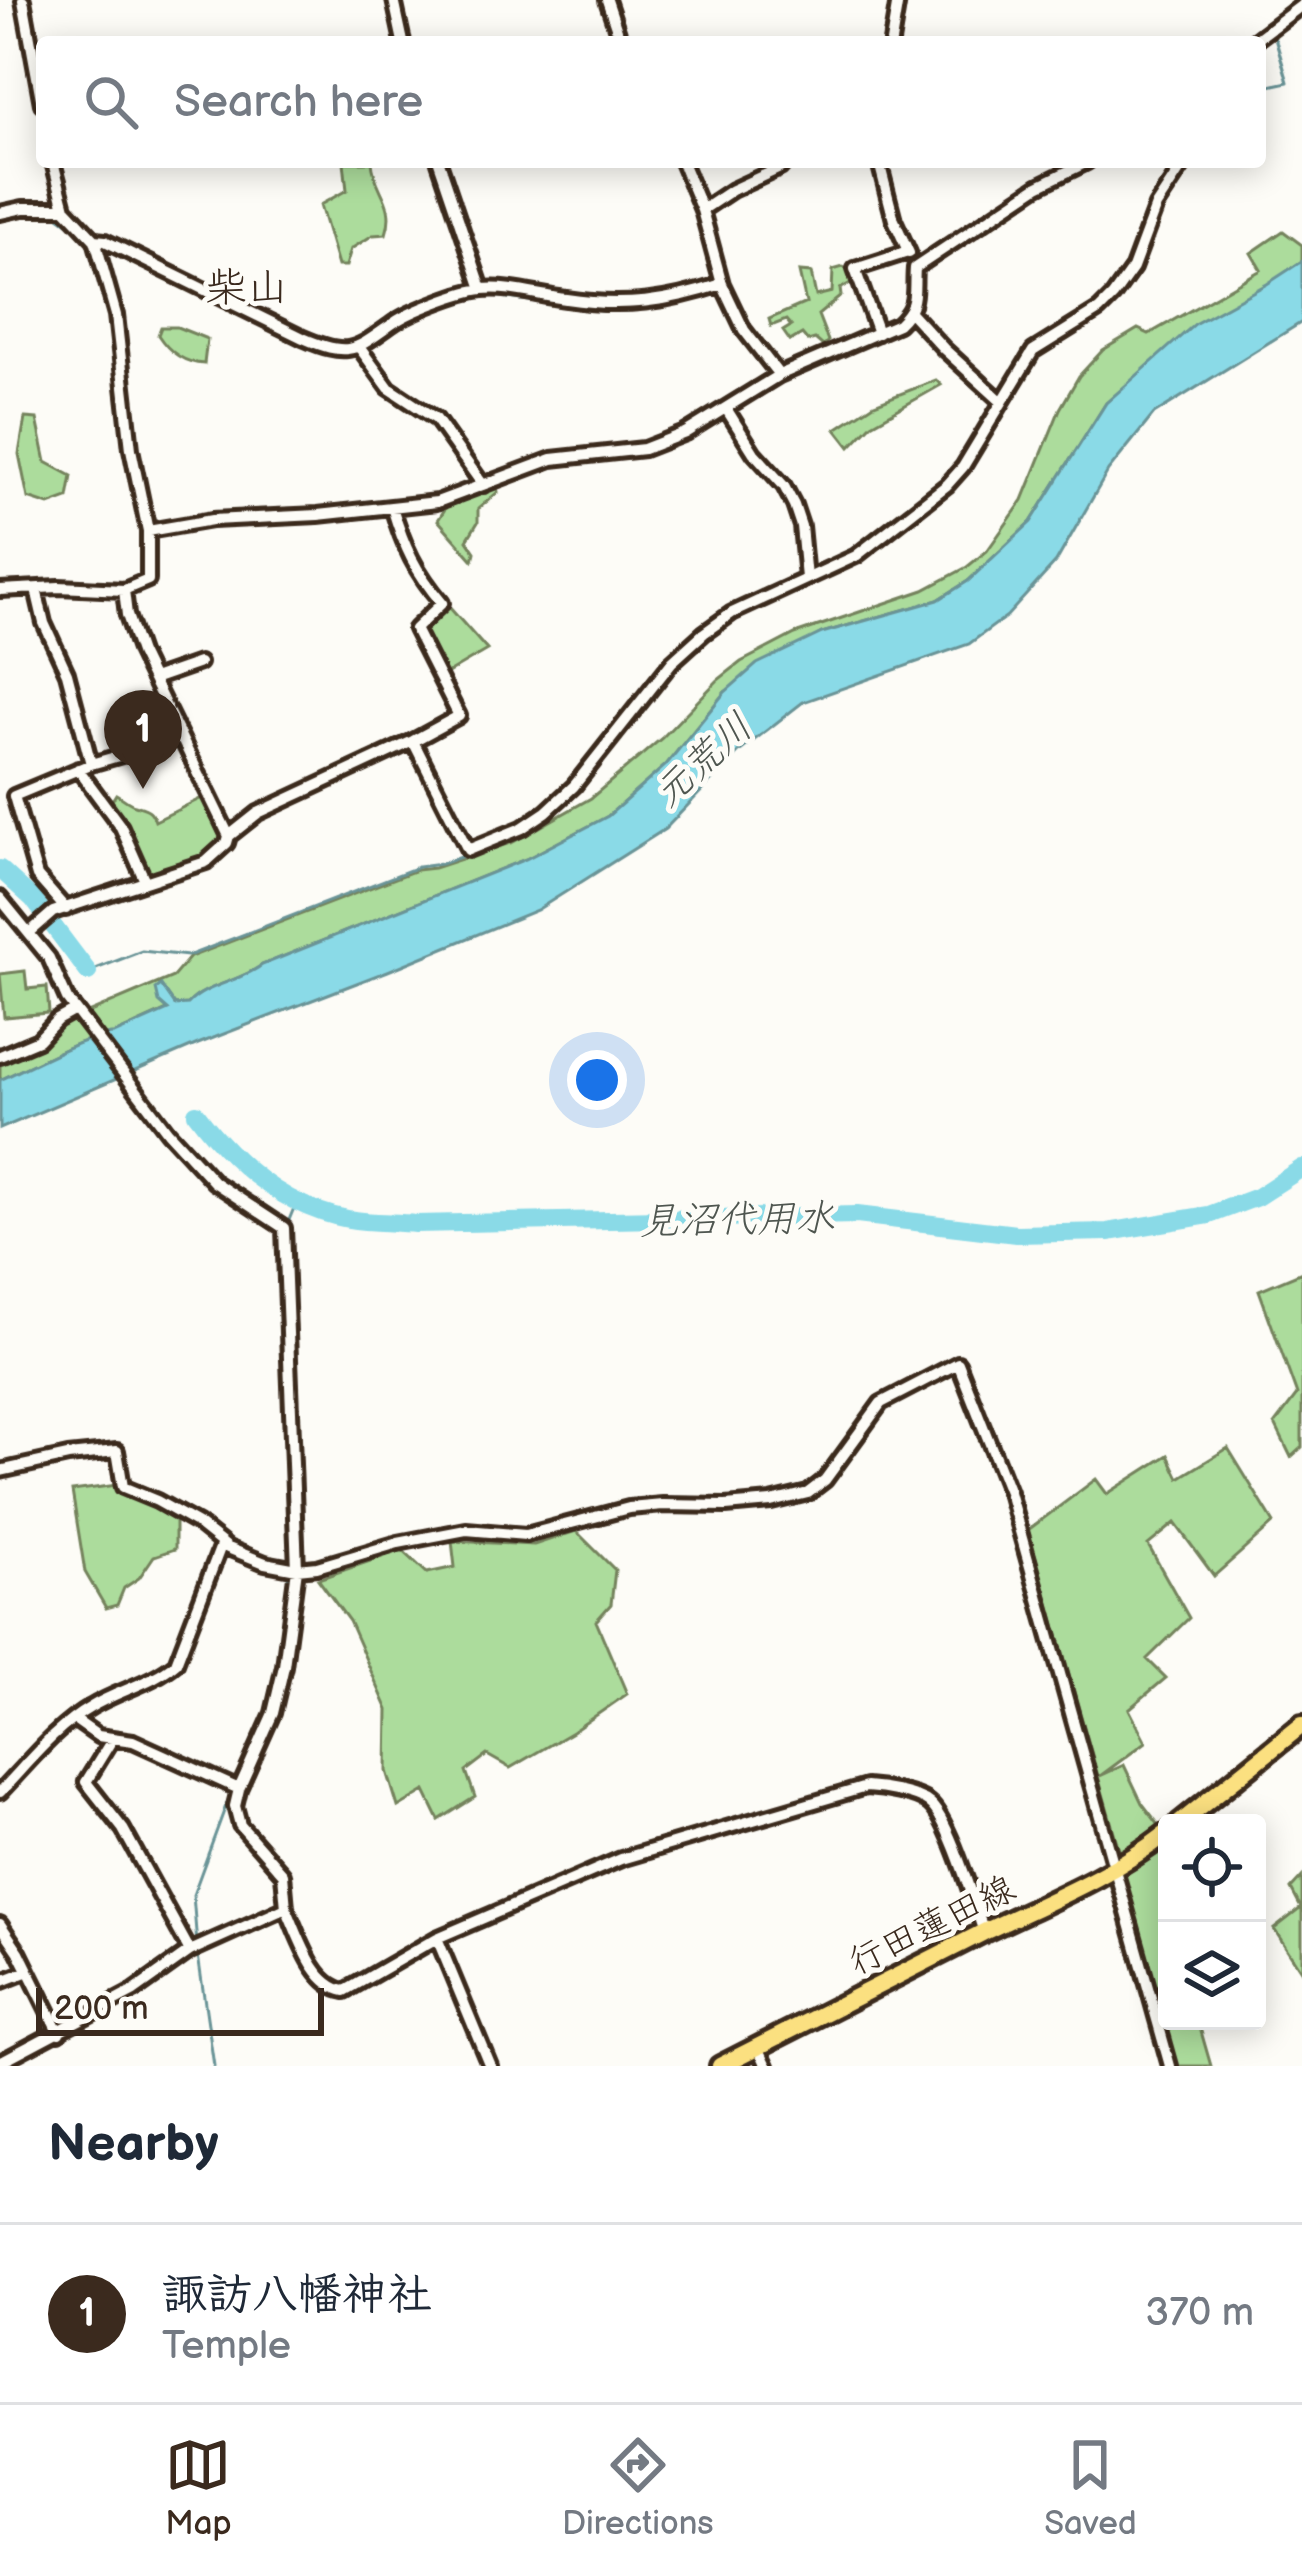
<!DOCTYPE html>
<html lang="en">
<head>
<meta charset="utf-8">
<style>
  body { margin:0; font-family:"Balsamiq Sans","Klee One",sans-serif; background:#f6f6f7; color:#1f2937 }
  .controls { position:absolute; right:36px; bottom:36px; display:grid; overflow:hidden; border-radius:12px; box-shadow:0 6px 30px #0003 }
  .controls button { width:108px; height:108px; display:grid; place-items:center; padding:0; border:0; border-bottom:3px solid #e0e1e3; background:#fff; color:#1f2937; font:60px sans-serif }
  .scale { position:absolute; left:36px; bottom:30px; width:288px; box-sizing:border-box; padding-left:12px; border:6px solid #3b2a1e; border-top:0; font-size:33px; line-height:42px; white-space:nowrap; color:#3b2a1e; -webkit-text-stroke:9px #fdfcf7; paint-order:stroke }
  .you { position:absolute; left:597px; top:1080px; width:42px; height:42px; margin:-30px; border:9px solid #fff; border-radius:50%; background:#1a73e8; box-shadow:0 0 0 18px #1a73e833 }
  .badge { display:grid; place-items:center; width:78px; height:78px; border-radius:50%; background:#3b2a1e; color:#fff; font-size:39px; font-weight:700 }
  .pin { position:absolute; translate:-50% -99px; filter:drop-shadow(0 3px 6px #0008) }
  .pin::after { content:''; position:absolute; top:63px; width:42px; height:36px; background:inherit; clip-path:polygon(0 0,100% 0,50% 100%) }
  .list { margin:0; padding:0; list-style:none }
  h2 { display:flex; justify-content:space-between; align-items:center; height:156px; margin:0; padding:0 48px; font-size:51px }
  h2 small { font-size:39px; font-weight:400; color:#747a83 }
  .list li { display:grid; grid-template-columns:78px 1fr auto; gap:36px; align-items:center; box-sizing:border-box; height:180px; padding:0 48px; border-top:3px solid #e0e1e3 }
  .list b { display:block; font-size:45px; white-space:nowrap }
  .list p { margin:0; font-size:39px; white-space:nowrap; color:#747a83 }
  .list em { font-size:39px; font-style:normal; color:#747a83 }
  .icon { flex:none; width:66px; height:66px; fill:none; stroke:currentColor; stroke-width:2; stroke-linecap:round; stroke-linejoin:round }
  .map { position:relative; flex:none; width:1302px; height:2066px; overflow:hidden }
  .search { position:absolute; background:#fff; box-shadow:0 6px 30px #0003; left:36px; right:36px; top:36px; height:132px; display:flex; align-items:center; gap:30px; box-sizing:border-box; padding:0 42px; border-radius:12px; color:#747a83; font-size:45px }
  .sheet { height:336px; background:#fff }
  nav { display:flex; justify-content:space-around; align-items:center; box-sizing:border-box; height:168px; border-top:3px solid #e0e1e3; background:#fff; font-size:33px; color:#747a83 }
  nav a { display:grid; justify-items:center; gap:6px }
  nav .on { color:#3b2a1e }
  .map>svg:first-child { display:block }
  .green { fill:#acdc9c; stroke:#74835d; stroke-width:3 }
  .water { fill:#8adae7; stroke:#6a9497; stroke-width:3 }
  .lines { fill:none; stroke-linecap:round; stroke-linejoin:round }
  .stream { stroke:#6a9497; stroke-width:3 }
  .canal { stroke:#8adae7; stroke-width:10 }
  .river { stroke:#8adae7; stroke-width:18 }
  .minor-casing { stroke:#3b2a1e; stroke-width:20 }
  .primary-casing { stroke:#3b2a1e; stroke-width:26 }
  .minor { stroke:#fdfcf7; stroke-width:10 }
  .primary { stroke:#fbe080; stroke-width:16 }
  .labels { text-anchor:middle; stroke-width:10; stroke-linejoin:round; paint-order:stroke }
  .street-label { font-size:36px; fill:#3b2a1e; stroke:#fdfcf7 }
  .water-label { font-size:39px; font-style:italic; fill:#4f5650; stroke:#fdfcf7 }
  .quarter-label { font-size:42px; fill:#3b2a1e; stroke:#fdfcf7 }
</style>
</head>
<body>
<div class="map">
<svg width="1302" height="2066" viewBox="0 0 1302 2066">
  <rect width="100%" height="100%" fill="#fdfcf7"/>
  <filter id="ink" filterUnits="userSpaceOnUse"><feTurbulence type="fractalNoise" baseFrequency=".00833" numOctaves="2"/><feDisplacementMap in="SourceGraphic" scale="24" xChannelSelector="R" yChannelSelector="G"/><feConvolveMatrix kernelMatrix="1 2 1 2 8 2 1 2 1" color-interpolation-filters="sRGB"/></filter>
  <g filter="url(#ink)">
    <path class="green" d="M344 162H372C374 191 397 202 386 234L373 235 351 249 346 266H338L320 205 347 190Z
      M1283 231 1302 245V261L1132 381 1106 403 1031 522 968 581 938 600 822 633 725 692 666 765 608 816 526 859 262 965C240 982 206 984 188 1004L175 1005 161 986 162 1003 169 1009 114 1034C85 1035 29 1067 0 1080V1059L71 1020 173 977 190 957 416 870 434 868 513 842 591 798 662 738 718 680 741 662 795 634 924 590 967 567 987 551 1023 500 1060 409 1079 376 1103 350 1138 329 1149 334 1261 270 1251 253Z
      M843 267 850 271 854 281 840 289 841 296 818 315 828 341 823 346 815 339 808 341 802 334 790 341 783 331 791 326 786 320 771 326 769 319 806 303 799 272 811 273 816 296 832 292 833 270Z
      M161 327H177L207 339 204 364C184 363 169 352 158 335Z
      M936 380 941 385 872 424 850 447 836 429 874 404Z
      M25 418 37 419 46 462 72 476 68 498 49 505 28 498 19 454Z
      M497 487 498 492 478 509V522L467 540 475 552 473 560 438 520 447 506Z
      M449 607 487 650 446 674 425 636 426 628Z
      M116 794C122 797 129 804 135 805 147 809 151 809 155 821L202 798 221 839 195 861 149 876 144 873 128 835 131 832 122 823 111 802Z
      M25 971 27 989 47 987 49 1013 4 1017 0 974Z
      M1302 1272V1447L1291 1457 1275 1424 1297 1395 1259 1290Z
      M1228 1448 1274 1523 1214 1576 1175 1523 1148 1545 1189 1618 1147 1659 1166 1678 1129 1709 1146 1742 1100 1776 1124 1765 1142 1803 1162 1829 1121 1857 1028 1530 1096 1479 1107 1494 1168 1455 1179 1478Z
      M117 1485 175 1520V1549L154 1556 139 1578 124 1588 117 1605 106 1608 85 1572 72 1491Z
      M576 1531 615 1570 611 1604 596 1621 627 1694 572 1732 510 1768 487 1755 466 1771 475 1797 439 1820 425 1791 398 1807 387 1771 388 1710 349 1621 318 1579 402 1550 427 1573 455 1567 452 1541 534 1545Z
      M1167 1842V2021H1198L1211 2066H1175L1123 1873Z
      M1302 1877V1972L1274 1929 1301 1908 1291 1889Z"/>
    <path class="water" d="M1302 261V322L1154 414 1108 471 1056 562 1007 616 969 644 803 702 739 752 665 829 537 910 388 971 198 1044 0 1129V1080C29 1067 85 1035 114 1034L168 1010 159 1002 156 989 161 985 175 1005 188 1004C206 984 240 982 262 965L526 859 608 816 666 765 725 692 757 664 822 633 938 600 968 581 1031 522 1106 403 1196 323 1267 284Z"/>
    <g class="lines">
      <path class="stream" d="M607 16 615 40
        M1260 88 1288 82 1274 34 1302 15
        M1182 175 1190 162
        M695 206 707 249
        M56 215 82 233
        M117 253 254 320
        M1133 277 1139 269 1148 242
        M419 315 465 298 487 295 602 311H625L657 307 716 292 714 276
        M364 349 373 346 405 322
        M858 560 948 491 966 471
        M728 622 746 612
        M695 648 720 627
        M666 678 688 655
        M588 777 612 747
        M486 848 522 833
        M88 972 142 951 188 956 418 867 441 864 466 855
        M287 1225 296 1203
        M285 1396 289 1561
        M282 1644 289 1570
        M197 1945 193 1895 231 1792 258 1734
        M198 1955 214 2066"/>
      <path class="canal" d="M196 1113C234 1164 283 1207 348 1219 370 1223 393 1222 415 1224L857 1215"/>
      <path class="river" d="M0 869 33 899 88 972
        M196 1113C234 1164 283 1207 348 1219 370 1223 393 1222 415 1224L857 1215 1016 1234 1108 1232 1209 1215 1257 1197 1302 1168"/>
      <g class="minor-casing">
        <path id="minor" d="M23 0 42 104
          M394 0 403 42
          M607 0 621 42
          M891 42 898 0
          M1253 42 1302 5
          M53 162 65 208 95 240 116 315 131 449 148 531V580L124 590 127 615 140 653 229 836
          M439 162 482 289
          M682 162 702 210 722 284 744 330 779 375
          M879 162 894 220 909 253
          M702 210 732 190 780 168 785 162
          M0 213 23 208H65
          M95 240 105 241 303 338C351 359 356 349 395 322 411 311 463 291 483 289 509 286 540 296 566 299 624 308 667 302 722 284
          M910 312 944 349 1001 401
          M878 333 855 269 908 252
          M359 347 389 388 436 419 483 485
          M727 410 754 453 784 486 794 505 801 526 806 578
          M148 531 212 520 318 515 437 502 552 459 644 449 685 433 779 375 898 324C919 304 913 294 915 268L1038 186 1087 162
          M36 589 44 623 67 673 91 764
          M0 590 59 587 124 590
          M153 679 199 663
          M413 741 468 850 522 828 546 812 574 786 672 662 704 633 732 613 856 556 947 485 963 467 1033 351 1099 310 1113 296 1133 268 1156 206 1185 162
          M78 769 121 827 145 881
          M0 898 49 958 67 999 168 1132 214 1182 284 1228 297 1569 284 1666 273 1713 239 1789 235 1806 240 1825 283 1874 286 1908
          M66 909 37 876 14 796 91 764 181 738
          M29 933 53 912 206 862 227 843 229 836 258 813 413 741 459 716 415 629 442 603C415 571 404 547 392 507
          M0 1056 38 1040 57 1020 75 1010
          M0 1471 68 1456 117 1451 123 1487 157 1501 198 1524 228 1548 265 1563 297 1569 317 1567 398 1543 466 1530 526 1535 629 1508 663 1505 726 1506 771 1502 808 1493 825 1480 881 1403 958 1363 1009 1492 1170 2066
          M74 1719 98 1736 133 1741 239 1789
          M113 1738 86 1782 123 1829 190 1951
          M0 1792C28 1763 56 1727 91 1707 119 1690 151 1684 176 1663L222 1543
          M0 1924 19 1952 59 2033
          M437 1938 490 2066
          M0 1982 28 1971
          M758 2047 767 2066
          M0 2062 134 1991 190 1951 286 1908C299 1935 312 1985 345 1991L437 1938 621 1859 866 1787C882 1788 917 1793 929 1803 949 1818 974 1905 984 1932"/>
      </g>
      <g class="primary-casing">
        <path id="primary" d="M1180 1823 1302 1725
          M720 2066C807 2022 894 1977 982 1933 1046 1902 1110 1877 1167 1833"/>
      </g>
      <use href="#minor" class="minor"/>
      <use href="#primary" class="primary"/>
    </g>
  </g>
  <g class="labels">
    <g class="street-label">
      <text transform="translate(931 1924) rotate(-26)" y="13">行田蓮田線</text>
    </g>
    <g class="water-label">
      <text transform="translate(702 759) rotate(-42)" y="14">元荒川</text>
      <text transform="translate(737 1218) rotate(-1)" y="14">見沼代用水</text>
    </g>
    <g class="quarter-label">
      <text x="247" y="301">柴山</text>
    </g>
  </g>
</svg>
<div class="controls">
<button><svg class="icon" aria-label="locate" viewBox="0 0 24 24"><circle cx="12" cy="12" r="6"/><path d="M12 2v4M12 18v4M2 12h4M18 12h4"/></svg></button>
<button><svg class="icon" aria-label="layers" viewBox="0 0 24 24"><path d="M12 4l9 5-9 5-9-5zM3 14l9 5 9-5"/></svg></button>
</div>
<div class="scale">200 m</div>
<div class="you"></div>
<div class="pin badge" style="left:143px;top:789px">1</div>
<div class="search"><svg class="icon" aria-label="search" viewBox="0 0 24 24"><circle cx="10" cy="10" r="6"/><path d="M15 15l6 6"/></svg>Search here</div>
</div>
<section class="sheet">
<h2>Nearby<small></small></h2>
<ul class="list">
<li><span class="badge">1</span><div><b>諏訪八幡神社</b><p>Temple</p></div><em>370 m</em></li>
</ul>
</section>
<nav>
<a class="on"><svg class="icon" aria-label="map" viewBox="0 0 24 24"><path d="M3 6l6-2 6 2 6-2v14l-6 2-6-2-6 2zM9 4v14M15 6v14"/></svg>Map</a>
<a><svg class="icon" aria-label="directions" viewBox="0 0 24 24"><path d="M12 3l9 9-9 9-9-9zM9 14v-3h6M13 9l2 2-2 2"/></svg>Directions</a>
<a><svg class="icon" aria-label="saved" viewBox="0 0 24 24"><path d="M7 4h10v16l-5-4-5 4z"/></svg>Saved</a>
</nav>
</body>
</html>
